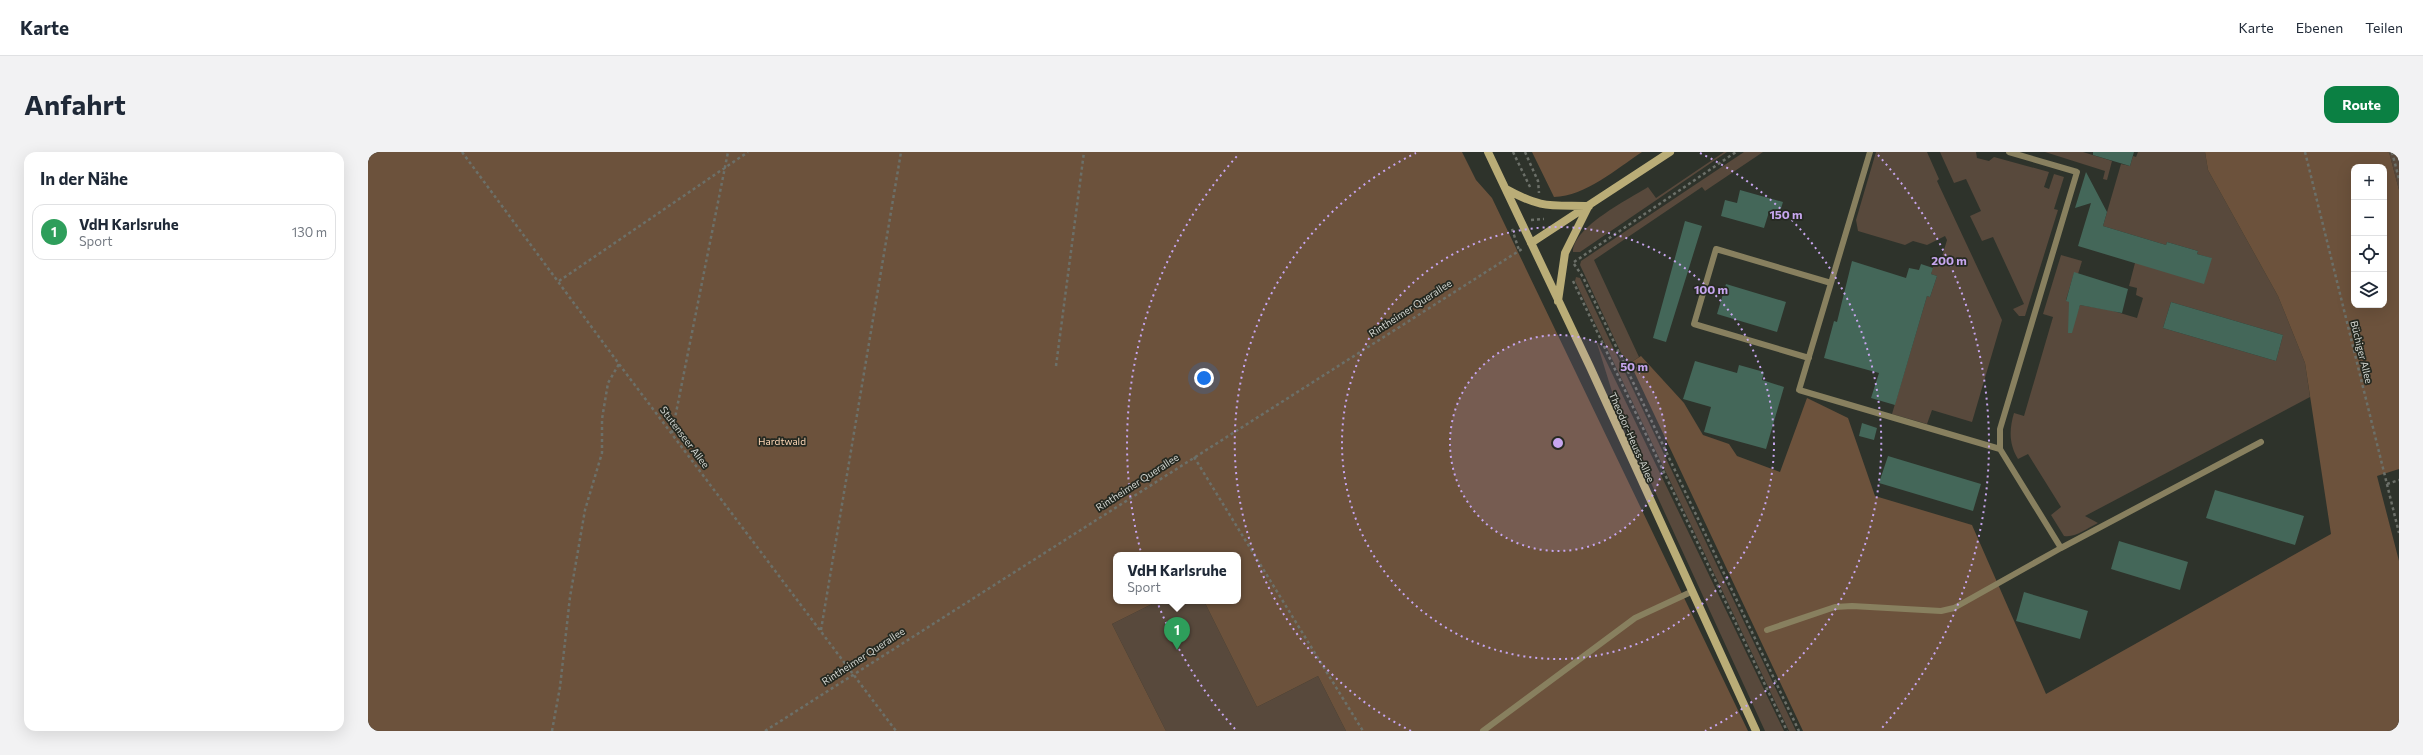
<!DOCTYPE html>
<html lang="de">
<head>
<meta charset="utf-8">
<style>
  body { margin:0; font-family:Commissioner,sans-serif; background:#f2f2f3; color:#1f2937 }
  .controls { position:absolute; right:12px; top:12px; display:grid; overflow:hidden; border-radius:8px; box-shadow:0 4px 16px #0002 }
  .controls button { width:36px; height:36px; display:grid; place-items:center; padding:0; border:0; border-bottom:1px solid #e0e1e3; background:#fff; color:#1f2937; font:20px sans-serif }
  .you { position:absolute; left:836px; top:226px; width:14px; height:14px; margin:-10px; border:3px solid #fff; border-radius:50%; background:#1a73e8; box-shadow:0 0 0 6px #1a73e833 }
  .badge { display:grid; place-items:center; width:26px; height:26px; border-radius:50%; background:#0b8043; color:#fff; font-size:13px; font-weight:700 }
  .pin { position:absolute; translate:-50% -33px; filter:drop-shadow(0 1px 2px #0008) }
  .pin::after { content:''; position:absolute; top:21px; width:14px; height:12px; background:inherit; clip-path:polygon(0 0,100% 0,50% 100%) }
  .popup { position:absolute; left:745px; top:400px; width:128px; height:52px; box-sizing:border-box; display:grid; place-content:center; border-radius:8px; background:#fff; filter:drop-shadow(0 1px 3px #0005); font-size:13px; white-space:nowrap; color:#747a83 }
  .popup b { font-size:15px; color:#1f2937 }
  .popup::after { content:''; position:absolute; left:50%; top:100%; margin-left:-8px; border:8px solid transparent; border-top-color:#fff }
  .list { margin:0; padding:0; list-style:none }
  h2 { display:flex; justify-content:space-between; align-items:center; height:52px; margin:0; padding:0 16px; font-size:17px }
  h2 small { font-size:13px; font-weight:400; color:#747a83 }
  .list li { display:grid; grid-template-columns:26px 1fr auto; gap:12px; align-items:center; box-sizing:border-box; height:56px; margin:0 8px 8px; padding:0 8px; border:1px solid #e0e1e3; border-radius:12px }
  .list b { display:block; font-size:15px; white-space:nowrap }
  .list p { margin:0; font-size:13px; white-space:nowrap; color:#747a83 }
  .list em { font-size:13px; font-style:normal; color:#747a83 }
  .icon { flex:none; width:22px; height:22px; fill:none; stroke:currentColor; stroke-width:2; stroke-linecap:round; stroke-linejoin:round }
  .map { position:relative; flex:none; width:2031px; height:579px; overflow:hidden; border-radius:12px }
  header { display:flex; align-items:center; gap:24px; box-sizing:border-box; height:56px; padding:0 20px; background:#fff; border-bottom:1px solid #e0e1e3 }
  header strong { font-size:19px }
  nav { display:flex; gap:22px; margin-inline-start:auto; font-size:14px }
  .intro { display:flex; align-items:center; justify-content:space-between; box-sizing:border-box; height:96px; padding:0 24px }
  h1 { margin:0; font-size:28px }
  .button { padding:10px 18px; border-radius:12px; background:#0b8043; color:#fff; font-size:14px; font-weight:700 }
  main { display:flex; gap:24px; padding:0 24px }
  aside { flex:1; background:#fff; border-radius:12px; box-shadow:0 4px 16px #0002 }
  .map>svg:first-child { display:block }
  .green { fill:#58493c; fill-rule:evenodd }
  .forest { fill:#6c523c; fill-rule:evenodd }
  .building { fill:#446759 }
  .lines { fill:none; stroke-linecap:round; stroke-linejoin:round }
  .path { stroke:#6c7069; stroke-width:2.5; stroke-dasharray:3 3; stroke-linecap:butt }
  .lane { stroke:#88805f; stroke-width:6 }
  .secondary { stroke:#baad77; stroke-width:8 }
  .ring { fill:none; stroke:#c7a6ef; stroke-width:2; stroke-dasharray:2 4 }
  .labels { text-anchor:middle; stroke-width:3.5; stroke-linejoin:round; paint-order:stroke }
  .street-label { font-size:10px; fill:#d3d6d1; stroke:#252921 }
  .park-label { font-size:10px; fill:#fed7b6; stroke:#252921 }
  .centre { fill:#c7a6ef; stroke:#252921; stroke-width:2 }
  .ring-label { font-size:12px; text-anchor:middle; font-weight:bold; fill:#c7a6ef; stroke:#252921; stroke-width:3.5; stroke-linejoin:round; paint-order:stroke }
</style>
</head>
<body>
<header>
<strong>Karte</strong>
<nav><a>Karte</a><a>Ebenen</a><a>Teilen</a></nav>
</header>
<div class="intro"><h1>Anfahrt</h1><a class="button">Route</a></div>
<main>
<aside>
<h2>In der Nähe<small></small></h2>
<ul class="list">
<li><span class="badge" style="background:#2e9e5b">1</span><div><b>VdH Karlsruhe</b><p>Sport</p></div><em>130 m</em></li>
</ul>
</aside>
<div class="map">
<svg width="2031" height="579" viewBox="0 0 2031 579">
  <rect width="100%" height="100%" fill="#2e332b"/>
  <path class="green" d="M1356 0H1359L1212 100H1205C1205 75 1261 47 1280 35L1288 46Z
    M1376 0H1395L1337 39 1334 35 1226 108 1271 205 1262 211 1253 201 1212 113 1213 109Z
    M1508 0H1559L1571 27 1569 29 1634 168 1604 270 1564 258 1559 272 1524 262 1559 144 1562 145 1569 124 1563 122 1567 107 1573 108 1579 88 1577 84 1559 93 1545 89 1537 93 1490 79 1488 68Z
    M1572 0H1608L1609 6 1621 9 1626 5 1681 20 1676 35 1681 37 1686 22 1696 25 1686 57 1690 58 1657 164H1651L1645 157 1656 152 1625 85 1614 89 1602 64 1613 59 1598 27 1586 31Z
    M1677 0H1715L1744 9 1739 28 1735 27 1737 19Z
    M1770 0H1837L1840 18 1910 144 1937 211 1942 245 1717 364 1730 371C1719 376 1708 386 1696 384L1683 363 1693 355 1660 302 1650 307C1641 292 1641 278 1646 261L1656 264 1685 165 1675 162 1693 103 1714 109 1710 122 1706 121 1698 148 1702 150 1701 163 1707 166 1712 153 1742 158 1769 166 1775 146 1768 143 1769 136 1761 134 1767 111 1843 106 1829 102 1830 99 1799 90 1798 93 1735 74 1753 12 1762 14 1765 4 1768 5ZM1803 150 1915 183 1908 209 1795 176Z
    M2021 0H2031V38Z
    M1208 125 1212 126 1428 579H1421L1207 129Z
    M1228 188 1416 579H1397L1250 259Z
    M790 449H836L889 555 950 524 978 579H798L744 472Z"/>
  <path class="forest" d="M0 0H1094L1108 28 1124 46 1380 579H978L950 524 889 555 836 449H870V403H748V449H790L744 472 798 579H0Z
    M1164 0H1274C1248 17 1218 44 1186 45Z
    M1837 0H2021L2031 38V317L2009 324 2031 409V579H1435L1262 211 1273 204 1316 251 1335 283 1361 292 1369 304 1412 320 1439 246 1480 266 1507 344 1604 373 1678 542 1963 382 1937 211 1910 144 1840 18ZM1986 15H2016V153H1986Z"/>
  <path class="building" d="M1725 0H1766L1762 14 1725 3Z
    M1718 20 1739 60 1735 74 1798 93 1799 90 1830 99 1829 102 1844 106 1836 132 1710 94 1723 51 1707 56Z
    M1372 38 1415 50 1411 63 1401 60 1396 76 1353 64 1357 48 1369 51Z
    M1317 69 1334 74 1298 190 1285 186Z
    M1484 109 1538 126 1541 116 1551 118 1553 112 1565 116 1563 122 1569 124 1562 145 1559 144 1527 253 1503 246 1511 221 1456 206 1466 169 1469 170Z
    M1706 120 1760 137 1754 161 1712 153 1704 181H1700L1701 150 1698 149Z
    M1358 132 1418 150 1409 180 1349 162Z
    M1803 150 1915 183 1908 209 1795 176Z
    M1327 209 1369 221 1371 213 1396 220 1394 228 1416 235 1398 297 1336 280 1343 255 1315 247Z
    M1494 271 1509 276 1506 288 1491 284Z
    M1520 304 1613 332 1605 359 1511 331Z
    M1847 338 1936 364 1927 393 1838 366Z
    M1751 389 1820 410 1812 438 1743 417Z
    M1656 440 1720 459 1712 487 1648 469Z"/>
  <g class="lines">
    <path class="path" d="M94 0 251 212 528 579
      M1145 0 1163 37
      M1157 0 1170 29 1171 41
      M1937 0 2031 381
      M2024 0 2031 27
      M1163 68 1176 67
      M1144 77 1151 98
      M1206 110 1368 0
      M1206 112 1215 125 1431 579
      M191 129 380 0
      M1205 129 1419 579
      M688 214 716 0
      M304 281 360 0
      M826 305 995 579
      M2019 332 2031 328
      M453 478 533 0
      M184 579 192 535 202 445 217 358 234 301V267L240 231 251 212
      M397 579 1154 97"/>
    <path class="lane" d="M1463 131 1502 0
      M1441 206 1326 172 1348 97 1463 131 1431 238 1632 297
      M1693 396 1893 290
      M1399 478 1467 455 1484 454 1573 459 1586 456 1693 396 1632 297V277L1709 20 1641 0
      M1115 579 1267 466 1323 440"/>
    <path class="secondary" d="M1120 0 1222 215 1388 579
      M1138 37C1174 57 1182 53 1221 54
      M1163 91 1302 0
      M1190 149 1197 101 1220 55"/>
  </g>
  <circle cx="1190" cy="291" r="108" fill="#c7a6ef" fill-opacity=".12"/>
  <g class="ring">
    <circle cx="1190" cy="291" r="108"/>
    <circle cx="1190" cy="291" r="216"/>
    <path d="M1043 579A323 323 0 0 1 1048 1M1332 1A323 323 0 0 1 1337 579"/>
    <path d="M867 577A431 431 0 0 1 870 3M1510 3A431 431 0 0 1 1513 577"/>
  </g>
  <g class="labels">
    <g class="street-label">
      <text transform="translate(1042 156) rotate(-33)" y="4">Rintheimer Querallee</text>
      <text transform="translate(1994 200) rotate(76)" y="4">Büchiger Allee</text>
      <text transform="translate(317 285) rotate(53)" y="4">Stutenseer Allee</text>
      <text transform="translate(1264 285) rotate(66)" y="4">Theodor-Heuss-Allee</text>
      <text transform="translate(769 330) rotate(-33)" y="4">Rintheimer Querallee</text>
      <text transform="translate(495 504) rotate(-33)" y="4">Rintheimer Querallee</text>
    </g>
    <g class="park-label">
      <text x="414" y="293">Hardtwald</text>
    </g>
  </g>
  <circle cx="1190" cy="291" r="6" class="centre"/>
  <g class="ring-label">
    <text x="1418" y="67">150 m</text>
    <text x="1581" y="113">200 m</text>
    <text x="1343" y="142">100 m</text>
    <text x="1266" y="219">50 m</text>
  </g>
</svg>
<div class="controls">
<button>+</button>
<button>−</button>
<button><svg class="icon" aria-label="locate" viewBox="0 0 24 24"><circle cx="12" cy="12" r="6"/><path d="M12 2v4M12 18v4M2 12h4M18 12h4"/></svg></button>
<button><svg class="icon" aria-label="layers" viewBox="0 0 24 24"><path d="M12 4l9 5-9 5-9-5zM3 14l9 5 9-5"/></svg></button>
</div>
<div class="you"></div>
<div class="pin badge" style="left:809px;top:498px;background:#2e9e5b">1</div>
<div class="popup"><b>VdH Karlsruhe</b>Sport</div>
</div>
</main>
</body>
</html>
